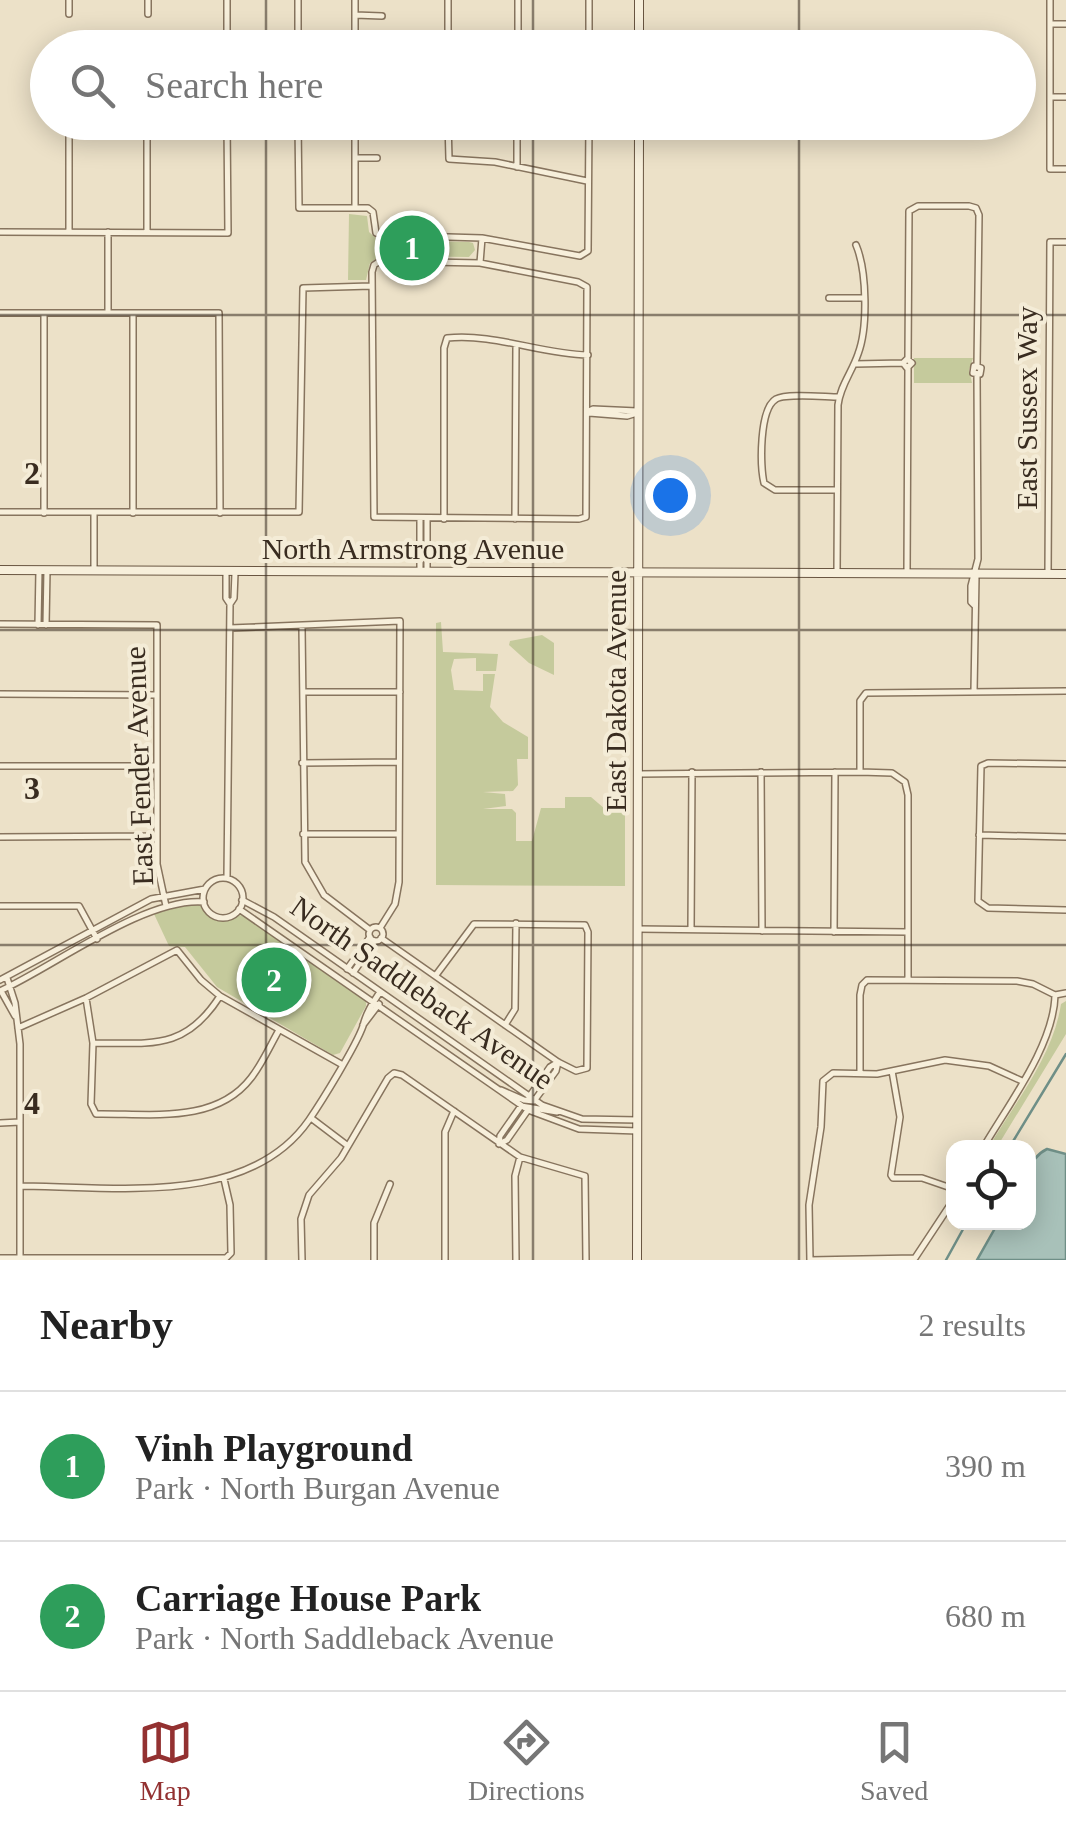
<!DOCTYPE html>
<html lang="en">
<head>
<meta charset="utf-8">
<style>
  body { margin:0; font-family:"Times New Roman",serif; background:#f6f6f6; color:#222 }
  .controls { position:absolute; right:30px; bottom:30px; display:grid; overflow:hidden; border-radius:20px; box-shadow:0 5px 25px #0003 }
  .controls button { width:90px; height:90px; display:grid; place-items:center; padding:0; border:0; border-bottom:2px solid #e0e0e0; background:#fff; color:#222; font:50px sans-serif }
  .you { position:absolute; left:670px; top:495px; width:35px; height:35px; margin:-25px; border:8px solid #fff; border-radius:50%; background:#1a73e8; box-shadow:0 0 0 15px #1a73e833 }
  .badge { display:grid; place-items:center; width:65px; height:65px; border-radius:50%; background:#933131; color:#fff; font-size:32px; font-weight:700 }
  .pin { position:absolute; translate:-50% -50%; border:5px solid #fff; box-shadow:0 2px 10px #0006 }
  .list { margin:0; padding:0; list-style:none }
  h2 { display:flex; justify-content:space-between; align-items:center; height:130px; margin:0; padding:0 40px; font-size:42px }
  h2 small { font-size:32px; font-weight:400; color:#767676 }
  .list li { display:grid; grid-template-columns:65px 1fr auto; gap:30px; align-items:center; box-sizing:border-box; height:150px; padding:0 40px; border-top:2px solid #e0e0e0 }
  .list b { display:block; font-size:38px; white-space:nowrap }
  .list p { margin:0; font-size:32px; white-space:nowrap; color:#767676 }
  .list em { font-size:32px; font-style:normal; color:#767676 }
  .icon { flex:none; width:55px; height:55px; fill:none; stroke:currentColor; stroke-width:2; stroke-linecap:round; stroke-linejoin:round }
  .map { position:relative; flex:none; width:1066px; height:1260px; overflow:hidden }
  .search { position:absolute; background:#fff; box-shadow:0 5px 25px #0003; left:30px; right:30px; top:30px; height:110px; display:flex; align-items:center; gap:25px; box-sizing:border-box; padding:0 35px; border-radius:55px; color:#767676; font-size:38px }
  .sheet { height:430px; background:#fff }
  nav { display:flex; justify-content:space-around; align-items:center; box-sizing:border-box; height:140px; border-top:2px solid #e0e0e0; background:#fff; font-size:28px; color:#767676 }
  nav a { display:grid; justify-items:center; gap:5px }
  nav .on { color:#933131 }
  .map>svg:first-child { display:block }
  .green { fill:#c5ca9c }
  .water { fill:#a8c1b9; stroke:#6f8f87; stroke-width:2.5 }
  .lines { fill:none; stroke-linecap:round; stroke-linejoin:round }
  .stream { stroke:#6f8f87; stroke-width:2.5 }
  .street-casing { stroke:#87745e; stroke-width:8 }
  .secondary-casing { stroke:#695541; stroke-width:10 }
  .street { stroke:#f7efdb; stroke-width:5 }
  .secondary { stroke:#f7efdb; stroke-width:8 }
  .grid { fill:none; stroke:#392c20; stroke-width:2.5; stroke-opacity:0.55 }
  .labels { text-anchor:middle; stroke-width:8; stroke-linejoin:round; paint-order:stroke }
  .street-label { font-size:30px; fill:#392c20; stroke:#f4ecd7 }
  .grid-label { font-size:32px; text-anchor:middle; font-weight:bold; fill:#392c20; stroke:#f4ecd7; stroke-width:8; stroke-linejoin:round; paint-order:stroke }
</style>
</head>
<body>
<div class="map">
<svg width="1066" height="1260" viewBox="0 0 1066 1260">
  <rect width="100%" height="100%" fill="#ece1c8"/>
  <path class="green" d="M349 214 367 216 369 232 378 240 469 242 473 243 475 250 469 257 380 256 370 263 366 280H348Z
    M914 358H973L969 370 972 383H914Z
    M441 622 443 652 498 654 496 671H476V658L454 659 451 670 454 690 483 691V674H495L490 707 503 722 528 737V759H517L518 785 513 791 483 792 505 794 506 806 483 809H512L516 813V841H532L541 808H565V797H591L605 809H625V886L436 885V623Z
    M542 635 554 643V675L529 663 509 645 510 641Z
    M189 904 200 905C215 927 225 916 245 915L366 999V1006L340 1053 333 1055 217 987 185 947 169 946 154 914Z
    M1066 1001V1034L997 1147H989C1015 1102 1053 1057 1061 1004Z"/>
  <path class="water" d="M1047 1149 1066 1154V1260H977L998 1223 1028 1222C1028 1197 1020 1162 1047 1149Z"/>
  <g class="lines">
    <path class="stream" d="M1009 1148 1066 1054
      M946 1260 967 1222"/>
    <g class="street-casing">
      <path id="street" d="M69 0V14
        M148 0V14
        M227 0V48
        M355 0V48
        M448 0V48
        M1050 0V169H1066
        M355 15 382 16
        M1050 24H1066
        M298 48V0
        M518 48V0
        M589 48V0
        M1051 97H1066
        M147 122V232
        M298 122 299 208H368L373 212 376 233 381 235 482 238 580 256 588 251 589 122
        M448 122 449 159 495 162 587 181
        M355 158H377
        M517 167V122
        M355 208V122
        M0 232 228 233 227 122
        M69 232V122
        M380 261 480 263 578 282 587 287 586 517 579 519 374 517 372 272 374 265Z
        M480 263 482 238
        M829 298H863
        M0 313H219L220 513
        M44 313V513
        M108 313V232
        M133 313V513
        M908 359 909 211 918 206H969L976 208 979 215 977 366
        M855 364 903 363 907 368 912 363 907 359 903 363
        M974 366 981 368 980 374 973 373Z
        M589 411 593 409 637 411
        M589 413 627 416 637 413
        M837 490H775L764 483C760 466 759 409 776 399 787 393 825 397 839 397
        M0 512H299L303 288 371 286
        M94 513V570
        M444 519V348L447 338C494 333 540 354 588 355
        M515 519 516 345
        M226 571V598L230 604
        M420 571V519
        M427 571V519
        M837 572 838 405C840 386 852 372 858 354 868 328 867 271 856 245
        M907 572 908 368
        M1048 574 1050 242H1066
        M974 605 971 602V586L978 559 977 375
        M0 624 157 625V864L166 906
        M38 625 39 570
        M46 625 47 570
        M230 628 400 621 399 882 395 904 380 928
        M302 628 305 862 324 895 370 930
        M974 691 976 576
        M303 692H400
        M0 694 157 695
        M302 763 399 762
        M1066 764 988 763 981 766 978 901 988 908 1066 910
        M0 766H156
        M761 772 762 931
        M860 772V701L866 693 1066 691
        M639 774 860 772 892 773 905 782 908 795V980
        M303 834H399
        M979 835 1066 837
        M0 837 157 836
        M227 878 230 604 234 598 235 573
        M203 898a20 20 0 1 1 40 0a20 20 0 1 1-40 0Z
        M242 900 274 917 542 1105 582 1119 638 1120
        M0 906H79L97 939
        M239 909 528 1110 579 1129 638 1131
        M369 934a7 7 0 1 1 14 0a7 7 0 1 1-14 0Z
        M638 929 908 932
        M691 929 692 772
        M834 932 835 772
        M381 938 558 1062 576 1071 587 1068 588 932 585 925 474 924 436 975
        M347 969 370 937
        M353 973 375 941
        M7 978 15 1003 20 1044V1258
        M0 980 151 899 205 889
        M0 991C55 966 145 897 204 902
        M1 991 15 1016
        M1055 995 1066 993
        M86 998 93 1043 91 1104 96 1114C148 1113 215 1125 251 1078 262 1064 270 1046 279 1030
        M363 1025 379 1004
        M505 1025 515 1009 516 923
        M18 1028 86 998 177 950 201 980 220 996 341 1064
        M93 1043C151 1043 185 1051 220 996
        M892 1071 900 1117 891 1175 893 1178H922L954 1189
        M860 1073V995L862 985 867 980 1017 981 1033 984 1055 995
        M501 1090 524 1100 534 1101 556 1071 558 1062
        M529 1097 550 1067 558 1062
        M311 1118 348 1146
        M0 1123 20 1122
        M499 1144 500 1136 521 1106 557 1112
        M499 1144 507 1140 528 1110
        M983 1148C1008 1105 1054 1045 1055 995
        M20 1186C113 1186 248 1208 309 1120 322 1101 356 1046 363 1026 366 1013 372 1004 380 992
        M954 1199 915 1258 810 1260 809 1205 821 1127 823 1081 833 1073 877 1074 945 1060 989 1066 1022 1081
        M0 1258H226L231 1253 230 1205 224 1179
        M302 1260 301 1219 309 1195 341 1158 388 1078 394 1073 402 1075 520 1157 585 1176 586 1260
        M374 1260V1223L390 1184
        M445 1260V1132L454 1111
        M516 1260 515 1176 520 1157"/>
    </g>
    <g class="secondary-casing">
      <path id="secondary" d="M639 0V48
        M0 570 1066 574
        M637 1260 639 122"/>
    </g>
    <use href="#street" class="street"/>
    <use href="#secondary" class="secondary"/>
  </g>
  <path class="grid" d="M266 0V48M533 0V48M799 0V48M266 122V1260M533 122V1260M799 122V1260M0 315H1066M0 630H1066M0 945H1066"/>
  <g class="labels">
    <g class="street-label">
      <text transform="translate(1027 408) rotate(-90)" y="10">East Sussex Way</text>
      <text x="413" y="559">North Armstrong Avenue</text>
      <text transform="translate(616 691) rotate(-90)" y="10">East Dakota Avenue</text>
      <text transform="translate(139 766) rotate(-92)" y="10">East Fender Avenue</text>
      <text transform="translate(422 993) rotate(35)" y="10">North Saddleback Avenue</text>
    </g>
  </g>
  <g class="grid-label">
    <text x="32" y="484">2</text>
    <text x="32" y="799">3</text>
    <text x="32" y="1114">4</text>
  </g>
</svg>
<div class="controls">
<button><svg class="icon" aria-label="locate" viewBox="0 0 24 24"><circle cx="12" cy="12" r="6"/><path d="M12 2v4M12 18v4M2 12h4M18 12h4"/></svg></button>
</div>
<div class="you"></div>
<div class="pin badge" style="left:412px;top:248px;background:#2e9e5b">1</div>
<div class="pin badge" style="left:274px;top:980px;background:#2e9e5b">2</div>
<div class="search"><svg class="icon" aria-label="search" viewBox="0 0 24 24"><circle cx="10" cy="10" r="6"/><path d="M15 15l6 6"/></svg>Search here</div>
</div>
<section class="sheet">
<h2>Nearby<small>2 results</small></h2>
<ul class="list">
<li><span class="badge" style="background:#2e9e5b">1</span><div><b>Vinh Playground</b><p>Park · North Burgan Avenue</p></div><em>390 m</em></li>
<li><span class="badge" style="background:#2e9e5b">2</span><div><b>Carriage House Park</b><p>Park · North Saddleback Avenue</p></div><em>680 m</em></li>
</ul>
</section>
<nav>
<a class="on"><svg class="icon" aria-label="map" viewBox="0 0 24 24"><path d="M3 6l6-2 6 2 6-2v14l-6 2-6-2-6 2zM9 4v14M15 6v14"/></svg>Map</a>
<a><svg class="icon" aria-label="directions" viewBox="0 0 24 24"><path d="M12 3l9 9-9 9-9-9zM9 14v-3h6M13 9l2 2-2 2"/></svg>Directions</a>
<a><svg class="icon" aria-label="saved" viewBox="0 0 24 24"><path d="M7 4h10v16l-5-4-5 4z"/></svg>Saved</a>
</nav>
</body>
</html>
